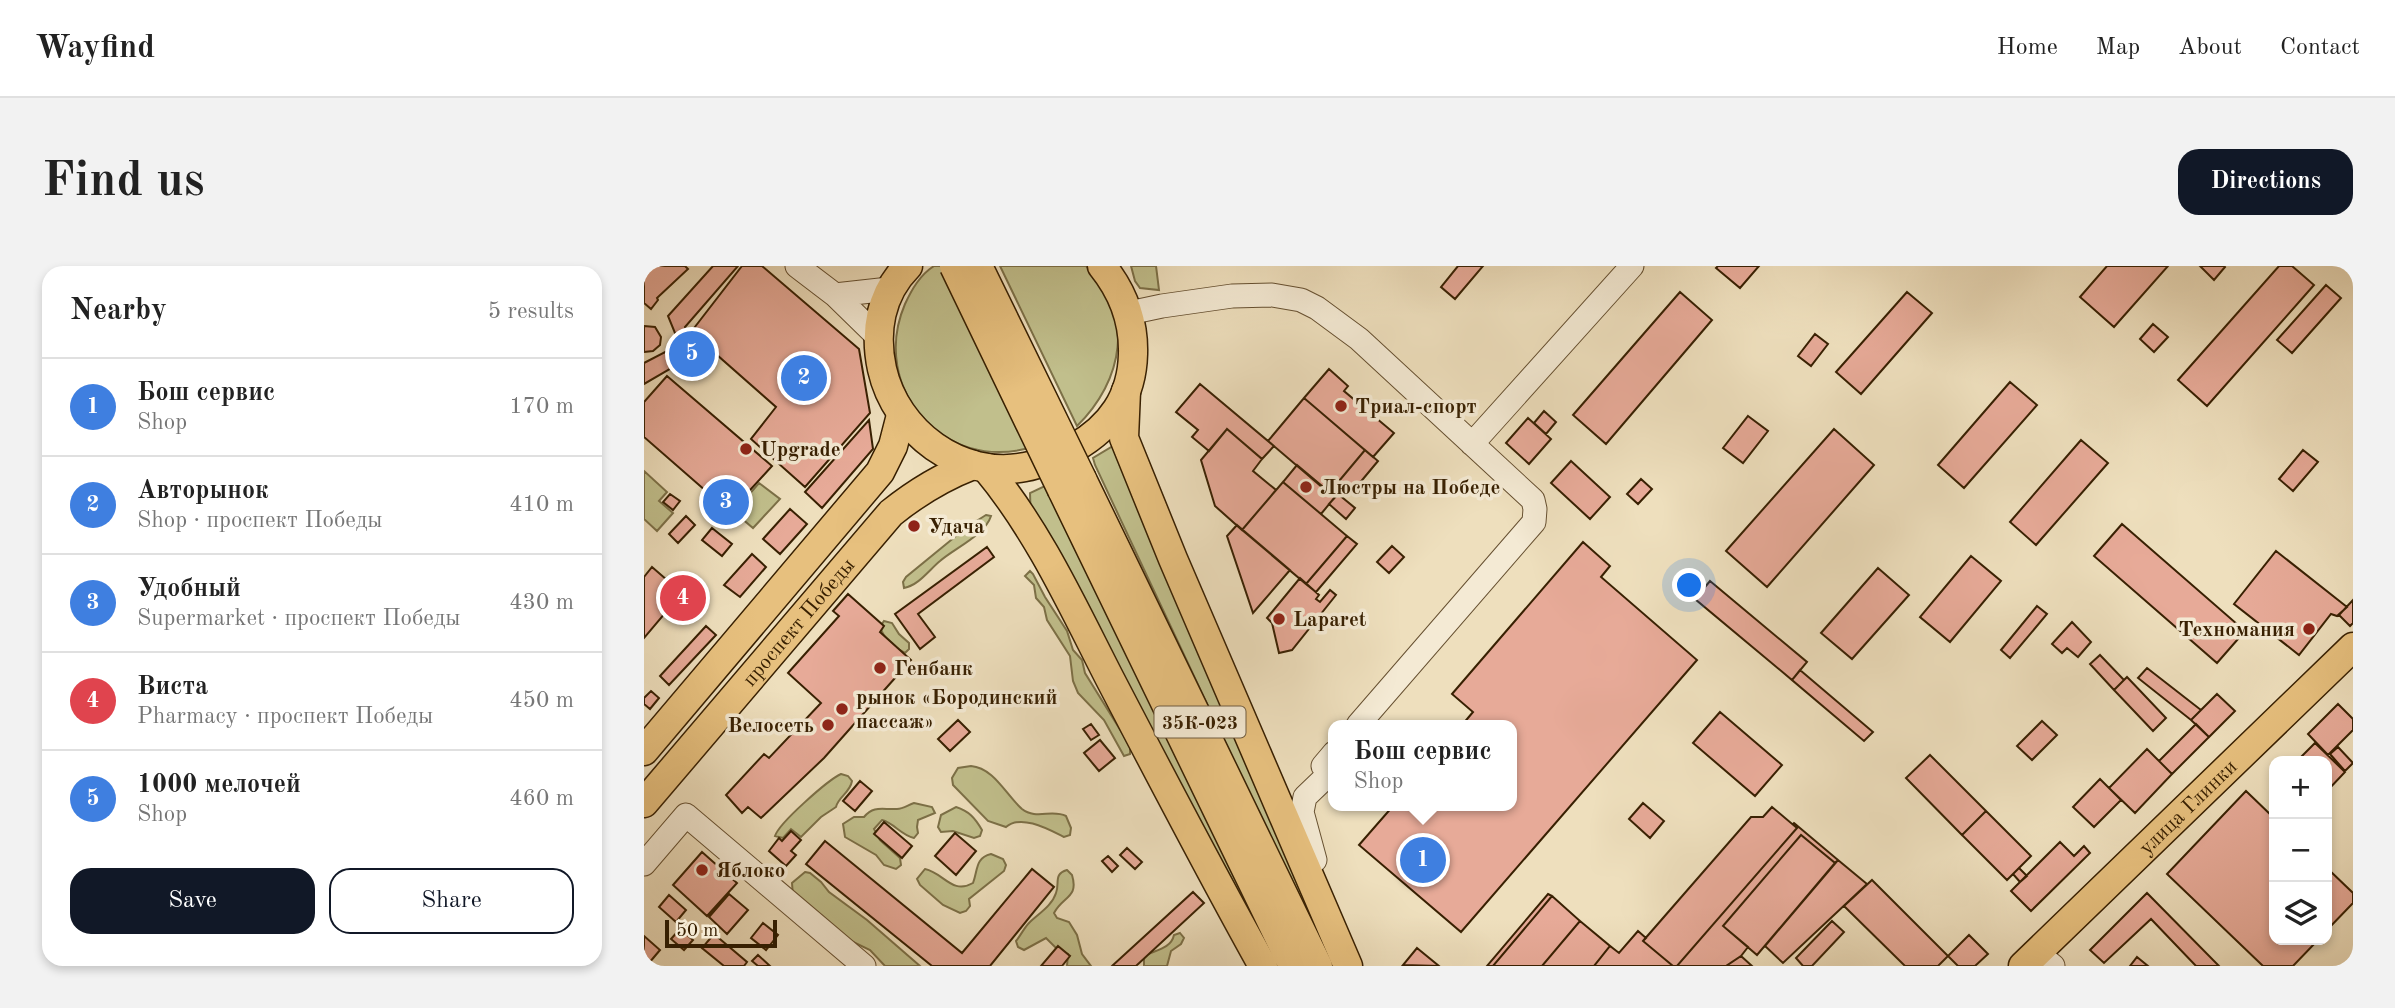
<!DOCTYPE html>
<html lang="en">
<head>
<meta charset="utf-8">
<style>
  body { margin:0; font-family:"Old Standard TT",serif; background:#f2f2f2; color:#222 }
  .controls { position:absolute; right:21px; bottom:21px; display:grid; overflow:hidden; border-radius:14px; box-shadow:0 4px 10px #0003 }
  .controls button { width:63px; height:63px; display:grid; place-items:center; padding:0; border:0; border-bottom:2px solid #e0e0e0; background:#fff; color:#222; font:35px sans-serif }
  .scale { position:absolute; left:21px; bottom:18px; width:112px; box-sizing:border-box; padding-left:7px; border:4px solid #382002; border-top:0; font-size:19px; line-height:24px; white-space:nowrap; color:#382002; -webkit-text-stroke:5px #f4ead4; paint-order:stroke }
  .you { position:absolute; left:1046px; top:320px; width:24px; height:24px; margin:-18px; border:5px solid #fff; border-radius:50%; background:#1a73e8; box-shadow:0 0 0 10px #1a73e833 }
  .badge { display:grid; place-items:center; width:46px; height:46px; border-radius:50%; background:#111827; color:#fff; font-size:23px; font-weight:700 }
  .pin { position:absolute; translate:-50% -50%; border:4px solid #fff; box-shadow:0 2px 7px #0006 }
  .popup { position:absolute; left:684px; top:454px; width:189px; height:91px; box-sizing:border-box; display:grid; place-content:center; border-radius:14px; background:#fff; filter:drop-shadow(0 2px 5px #0005); font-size:23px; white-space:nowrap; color:#767676 }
  .popup b { font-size:26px; color:#222 }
  .popup::after { content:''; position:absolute; left:50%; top:100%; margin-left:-14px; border:14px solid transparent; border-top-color:#fff }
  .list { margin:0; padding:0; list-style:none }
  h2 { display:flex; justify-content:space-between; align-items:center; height:91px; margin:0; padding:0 28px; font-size:30px }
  h2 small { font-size:23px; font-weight:400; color:#767676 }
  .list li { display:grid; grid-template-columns:46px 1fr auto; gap:21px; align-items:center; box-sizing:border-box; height:98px; padding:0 28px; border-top:2px solid #e0e0e0 }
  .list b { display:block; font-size:26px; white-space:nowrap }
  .list p { margin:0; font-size:23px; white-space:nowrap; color:#767676 }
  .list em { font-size:23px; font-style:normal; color:#767676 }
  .actions { display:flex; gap:14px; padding:21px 28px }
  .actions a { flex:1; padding:16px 0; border:2px solid #111827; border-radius:21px; text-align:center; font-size:24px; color:#111827 }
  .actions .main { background:#111827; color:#fff }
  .icon { flex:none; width:38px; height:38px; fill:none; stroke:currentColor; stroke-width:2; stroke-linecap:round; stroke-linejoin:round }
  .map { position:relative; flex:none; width:1709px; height:700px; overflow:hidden; border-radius:21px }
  header { display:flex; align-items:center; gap:42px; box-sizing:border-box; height:98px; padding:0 35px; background:#fff; border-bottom:2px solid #e0e0e0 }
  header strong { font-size:33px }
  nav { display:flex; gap:38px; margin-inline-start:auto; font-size:24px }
  .intro { display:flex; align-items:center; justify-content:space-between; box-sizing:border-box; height:168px; padding:0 42px }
  h1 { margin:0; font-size:49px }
  .button { padding:18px 32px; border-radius:21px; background:#111827; color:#fff; font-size:24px; font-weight:700 }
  main { display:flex; gap:42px; padding:0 42px }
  aside { flex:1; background:#fff; border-radius:21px; box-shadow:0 4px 10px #0003 }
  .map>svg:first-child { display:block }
  .green { fill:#c1bf8c; stroke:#7c7047; stroke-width:2 }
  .building { fill:#e7aa98; stroke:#382002; stroke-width:2 }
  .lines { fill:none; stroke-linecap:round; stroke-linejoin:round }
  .minor-casing { stroke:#665031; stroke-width:25 }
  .major-casing { stroke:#382002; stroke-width:31 }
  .minor { stroke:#f4ead4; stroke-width:23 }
  .major { stroke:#e7c07e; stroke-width:28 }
  .major-bridge-casing { stroke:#382002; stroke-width:31; stroke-linecap:butt }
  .major-bridge { stroke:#e7c07e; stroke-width:28 }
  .poi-dot { fill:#8f2418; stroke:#f4ead4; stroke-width:2.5 }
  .labels { text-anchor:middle; stroke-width:7; stroke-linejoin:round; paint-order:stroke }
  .shield { fill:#f4ead4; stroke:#705d41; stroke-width:2 }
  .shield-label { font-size:19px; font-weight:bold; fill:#382002 }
  .poi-label { font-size:21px; font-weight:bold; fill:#382002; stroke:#f4ead4; text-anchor:start }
  .street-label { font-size:21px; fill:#382002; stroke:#f4ead4 }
</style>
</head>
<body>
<header>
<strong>Wayfind</strong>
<nav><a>Home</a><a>Map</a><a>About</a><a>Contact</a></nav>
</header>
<div class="intro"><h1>Find us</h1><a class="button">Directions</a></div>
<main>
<aside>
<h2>Nearby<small>5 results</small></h2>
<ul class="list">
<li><span class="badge" style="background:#3f7fe0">1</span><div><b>Бош сервис</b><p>Shop</p></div><em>170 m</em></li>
<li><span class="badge" style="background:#3f7fe0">2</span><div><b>Авторынок</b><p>Shop · проспект Победы</p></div><em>410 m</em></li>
<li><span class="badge" style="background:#3f7fe0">3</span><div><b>Удобный</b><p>Supermarket · проспект Победы</p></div><em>430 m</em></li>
<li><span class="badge" style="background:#e0444e">4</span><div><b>Виста</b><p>Pharmacy · проспект Победы</p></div><em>450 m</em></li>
<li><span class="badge" style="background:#3f7fe0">5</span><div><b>1000 мелочей</b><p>Shop</p></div><em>460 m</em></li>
</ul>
<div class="actions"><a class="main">Save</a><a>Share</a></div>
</aside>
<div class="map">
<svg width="1709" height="700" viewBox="0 0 1709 700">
  <rect width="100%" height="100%" fill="#eedfbd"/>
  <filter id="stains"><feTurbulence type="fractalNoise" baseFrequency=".00286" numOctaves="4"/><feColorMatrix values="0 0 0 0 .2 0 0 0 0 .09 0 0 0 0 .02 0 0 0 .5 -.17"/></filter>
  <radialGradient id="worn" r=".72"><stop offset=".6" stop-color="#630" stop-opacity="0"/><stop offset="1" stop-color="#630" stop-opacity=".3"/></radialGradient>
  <path class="green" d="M290 0H301L388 181C300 208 225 122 261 38 268 23 276 9 290 0Z
    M356 0H442C492 48 479 115 433 160Z
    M487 0H512L515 24 496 22 491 15Z
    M474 177 695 700H686L451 199 449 192Z
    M0 205 23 226 15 235 29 247 13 265 0 253Z
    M115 217 136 233 109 262 90 246Z
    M405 218 641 700H631L387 257 386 227Z
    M342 249 347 250C341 269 311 282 296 295 285 304 275 319 260 322L259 316 262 311 323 261Z
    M386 305 389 308 401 331 423 365 429 384 438 394 441 407 480 470 486 481V488L480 490 460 454 434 427 429 415 426 390 403 354 400 341 392 332 390 319 381 310Z
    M240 355 248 357 255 368 265 377V383L261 387C250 381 240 373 236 361Z
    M327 500C350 502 362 529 378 543 392 554 408 543 422 550L427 562 426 569 420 571C404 563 377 548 362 561L344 555 309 519 308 512 314 502Z
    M197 508 204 510 208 515C206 527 194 531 192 541L177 551 157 571 147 563 139 572 131 570C135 557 184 514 197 508Z
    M270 537 288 541 291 547 274 554 273 561 274 567 270 572C257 569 250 557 238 554L230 563 236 574 256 592 257 599 252 603 240 599 232 589 201 571 199 558 210 551H220C230 539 239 544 253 543 259 543 264 539 270 537Z
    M312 541C325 545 331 552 338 564L336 570 330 572 309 565 297 566 294 561 297 549Z
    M347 588 359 593 362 599 360 605 325 633 326 640 322 645 316 647 299 639 276 619 273 613 281 603C300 607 308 629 329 617 334 604 331 592 347 588Z
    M423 604 428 609C435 632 419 630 410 647L413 652 425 656 433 669 438 688 447 700H423L424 688 413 683 402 672 380 684 374 681 372 675C377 669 380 662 385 657 394 648 408 640 412 627 416 617 409 608 423 604Z
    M161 606 166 607 177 616 185 626 223 654 276 700H241L226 684 203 673 149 630 148 617Z
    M536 667 540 672 537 678 527 685 523 700H500V690C511 684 527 683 530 669Z"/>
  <path class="building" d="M0 0H41L44 3 13 32 14 34 7 43 0 37Z
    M69 0H94L41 61 44 68 33 72 24 50Z
    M98 0H118L215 83 226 147 161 221 107 173 132 141 47 66Z
    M814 0H839L811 33 797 21Z
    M1074 0H1115L1096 22 1072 2Z
    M1463 0H1524L1470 61 1436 31Z
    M1556 0H1580L1581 1 1570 14Z
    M1635 0H1648L1670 19 1563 140 1534 114Z
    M1682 19 1697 32 1648 87 1633 74Z
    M1036 26 1068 54 962 178 929 149Z
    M1263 26 1288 47 1217 128 1192 106Z
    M1509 58 1524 71 1510 86 1496 73Z
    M0 60 11 61 17 71 16 79 9 85 0 86Z
    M1171 68 1184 78 1167 100 1154 90Z
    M55 75 62 92 42 100 35 84Z
    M21 86 29 101 0 118V97Z
    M685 103 704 120 700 125 750 167 729 191 660 132Z
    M23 110 128 200 86 246 0 171V136Z
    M1366 116 1393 139 1320 222 1294 199Z
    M556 118 630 180 618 193 583 163 565 185 548 171 554 164 532 146Z
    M660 132 721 184 685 227 624 175Z
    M900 145 912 156 902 168 890 157Z
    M1104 150 1124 165 1099 197 1079 182Z
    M884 152 907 173 885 198 862 177Z
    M225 154 229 183 178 242 161 226Z
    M583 163 618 193 609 205 632 224 598 264 571 240 557 194Z
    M1190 163 1230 199 1123 321 1082 285Z
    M1437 174 1464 197 1392 279 1366 256Z
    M721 184 734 195 709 225 702 219 691 231 685 227Z
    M1659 184 1674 196 1649 225 1635 213Z
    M927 195 966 231 946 253 907 217Z
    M653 199 691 231 677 248 639 216Z
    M997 213 1008 223 994 238 983 228Z
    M639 216 703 270 662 318 598 264Z
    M26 228 36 235 29 244 19 236Z
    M694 228 711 242 702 253 685 238Z
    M146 243 163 258 136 288 119 273Z
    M42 250 51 259 34 277 25 268Z
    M1478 258 1601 365 1573 397 1450 290Z
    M593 259 646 304 609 347 583 270Z
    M68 262 88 278 78 290 58 274Z
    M703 270 713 278 672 326 662 318Z
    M939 276 966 300 957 311 1053 394 817 666 715 579 749 540H868V459H818L829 446 808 428Z
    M748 280 760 291 745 307 733 296Z
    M343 281 350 291 274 348 291 371 276 383 251 348Z
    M1632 285 1703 341 1693 350 1687 348 1655 389 1590 338Z
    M108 288 122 301 96 331 80 319Z
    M1327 290 1357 315 1306 376 1276 351Z
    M8 301 38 327 0 372V311Z
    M1234 302 1265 329 1208 393 1177 367Z
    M656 312 675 329 672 333 676 336 686 324 692 329 648 384 635 387 628 357 623 352Z
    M1066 315 1163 396 1148 414 1051 333Z
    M38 320 46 326 36 338 33 336 40 328 35 324Z
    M204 328 240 360 236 366 267 394 180 492 117 552 104 541 98 547 82 529 120 488 125 492 177 437 144 407 195 350 189 345Z
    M1709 334V357L1706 360 1695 349Z
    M1393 340 1403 348 1366 392 1357 384Z
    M1428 356 1447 376 1434 391 1423 382 1418 387 1408 378Z
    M62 360 72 369 25 419 16 410Z
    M1456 389 1480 414 1470 424 1446 398Z
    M1503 402 1557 444 1547 454 1494 412Z
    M1156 404 1229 466 1220 475 1148 414Z
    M1483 411 1522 452 1509 465 1470 424Z
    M7 425 15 432 6 443 0 438V432Z
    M1573 428 1591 445 1565 471 1547 454Z
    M1694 438 1709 453V464L1684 489 1664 468Z
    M1076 446 1138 499 1111 530 1049 477Z
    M314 454 326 466 306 485 294 473Z
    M1398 455 1413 469 1388 494 1373 480Z
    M447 458 455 469 447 474 439 463Z
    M1552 458 1565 471 1528 508 1515 495Z
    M456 474 471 492 455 505 440 487Z
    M1671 477 1701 506 1683 525V495H1653Z
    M1694 481 1709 497 1701 505 1686 488Z
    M1503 483 1528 508 1491 547 1465 522Z
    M1286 489 1342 545 1318 569 1262 512Z
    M1456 513 1477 534 1450 561 1429 541Z
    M216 515 228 525 211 545 199 535Z
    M1602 525 1630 552V674H1674L1649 700H1619L1523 608Z
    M999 537 1020 555 1006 572 985 553Z
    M1128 541 1153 562 1033 700H1029L999 675 1107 551H1119Z
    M1342 545 1387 590 1363 614 1318 569Z
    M240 556 268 580 258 592 230 568Z
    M1150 557 1194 594 1191 597 1157 569 1079 660 1104 681 1097 690 1082 700H1033L1153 562 1149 558Z
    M147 565 157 574 147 585 152 589 142 600 125 585 135 572 138 575Z
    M311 567 332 585 312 609 291 590Z
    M1157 569 1191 597 1113 689 1079 660Z
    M181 575 318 687 388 603 410 621 346 700H288L162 598Z
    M1416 576 1430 590 1440 580 1446 587 1387 645 1367 625Z
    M483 582 498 596 491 603 476 589Z
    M58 586 93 617 63 650 29 619Z
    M464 590 474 600 468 606 458 595Z
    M1194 594 1223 618 1139 697 1121 680Z
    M1375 602 1383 610 1376 616 1369 608Z
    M1683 602 1709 627V637L1683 664Z
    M1228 614 1304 690 1294 700H1261L1200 640Z
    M549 626 560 637 492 700H468Z
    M1503 627 1575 700H1552L1507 653 1460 697 1446 684Z
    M85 628 104 644 83 668 65 651Z
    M904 628 908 630 849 700H843Z
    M25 629 42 644 32 656 15 641Z
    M908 630 936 655 898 700H849Z
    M936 655 966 680 950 700H898Z
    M1188 655 1200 666 1168 700H1159L1152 692Z
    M119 657 134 669 122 684 107 672Z
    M36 663 49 674 40 684 27 673Z
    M994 665 1002 672 999 675 1029 700H950L966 680 975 687Z
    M70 668 103 696 100 700H80L58 682Z
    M1325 669 1344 688 1331 700H1314L1304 690Z
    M0 670 16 684 5 697 0 693Z
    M414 680 426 690 418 700H397Z
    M773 682 795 700 759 699Z
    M114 689 126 700H114L108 695Z
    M1097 690 1108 700H1082Z
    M1493 691 1504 700H1486Z"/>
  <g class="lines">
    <g class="minor-casing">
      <path id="minor" d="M153 0 191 29 234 71
        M191 29 245 23
        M485 47 518 40 588 30 628 29 657 34 673 42 715 73 889 234 891 243 890 256 714 459
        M828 178 988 0
        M671 594 658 546 661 531 686 507 679 500 690 487
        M0 598 42 549 220 700
        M1392 686 1409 700"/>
    </g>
    <g class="major-casing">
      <g id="major">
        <path d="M264 0C236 28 230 66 238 103 252 166 316 214 381 201 398 198 415 190 430 182 467 161 488 131 489 88 490 54 479 26 458 0"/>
        <path d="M482 125 480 172 529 293 704 700"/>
        <path d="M342 202C394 264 429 341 466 413 516 509 566 605 619 700"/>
        <path d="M438 213 674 700"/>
        <path d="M418 224 649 700"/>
        <path d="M0 485 236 206 249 180 257 149"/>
        <path id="s1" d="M0 537 247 247C273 226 298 211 329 199"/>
        <path id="s2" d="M1379 700 1709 381"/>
      </g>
    </g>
    <use href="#minor" class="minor"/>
    <use href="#major" class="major"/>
    <g class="major-bridge-casing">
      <path id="major-bridge" d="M310 0 418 224
        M334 0 438 213"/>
    </g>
    <use href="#major-bridge" class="major-bridge"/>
  </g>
  <g class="poi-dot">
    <circle cx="697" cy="140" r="7"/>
    <circle cx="102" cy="183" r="7"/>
    <circle cx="662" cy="221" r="7"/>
    <circle cx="270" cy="260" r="7"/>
    <circle cx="635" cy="353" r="7"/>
    <circle cx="1665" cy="363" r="7"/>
    <circle cx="236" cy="402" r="7"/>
    <circle cx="198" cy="443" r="7"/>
    <circle cx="184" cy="459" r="7"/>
    <circle cx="58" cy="604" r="7"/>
  </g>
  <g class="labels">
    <rect class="shield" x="510.5" y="440.5" width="91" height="31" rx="5"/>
    <g class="shield-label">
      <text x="556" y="463">35К-023</text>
    </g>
    <g class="poi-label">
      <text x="711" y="147">Триал-спорт</text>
      <text x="116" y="190">Upgrade</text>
      <text x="676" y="228">Люстры на Победе</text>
      <text x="284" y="267">Удача</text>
      <text x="649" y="360">Laparet</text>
      <text x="1651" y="370" text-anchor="end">Техномания</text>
      <text x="250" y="409">Генбанк</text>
      <text x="212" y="438">рынок «Бородинский<tspan x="212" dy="24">пассаж»</tspan></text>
      <text x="170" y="466" text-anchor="end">Велосеть</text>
      <text x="72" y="611">Яблоко</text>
    </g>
    <g class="street-label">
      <text dy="7" stroke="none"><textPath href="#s1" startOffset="238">проспект Победы</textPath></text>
      <text dy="7" stroke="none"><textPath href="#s2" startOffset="229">улица Глинки</textPath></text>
    </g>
  </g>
  <rect width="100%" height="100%" filter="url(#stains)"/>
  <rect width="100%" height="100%" fill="url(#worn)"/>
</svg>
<div class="controls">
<button>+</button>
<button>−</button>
<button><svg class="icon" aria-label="layers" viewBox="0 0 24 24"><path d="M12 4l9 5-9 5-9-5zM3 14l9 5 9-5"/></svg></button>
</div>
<div class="scale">50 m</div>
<div class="you"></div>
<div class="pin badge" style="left:779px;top:594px;background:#3f7fe0">1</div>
<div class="popup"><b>Бош сервис</b>Shop</div>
<div class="pin badge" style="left:160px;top:112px;background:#3f7fe0">2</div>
<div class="pin badge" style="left:82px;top:236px;background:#3f7fe0">3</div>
<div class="pin badge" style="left:39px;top:332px;background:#e0444e">4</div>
<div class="pin badge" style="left:48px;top:88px;background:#3f7fe0">5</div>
</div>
</main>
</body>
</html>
